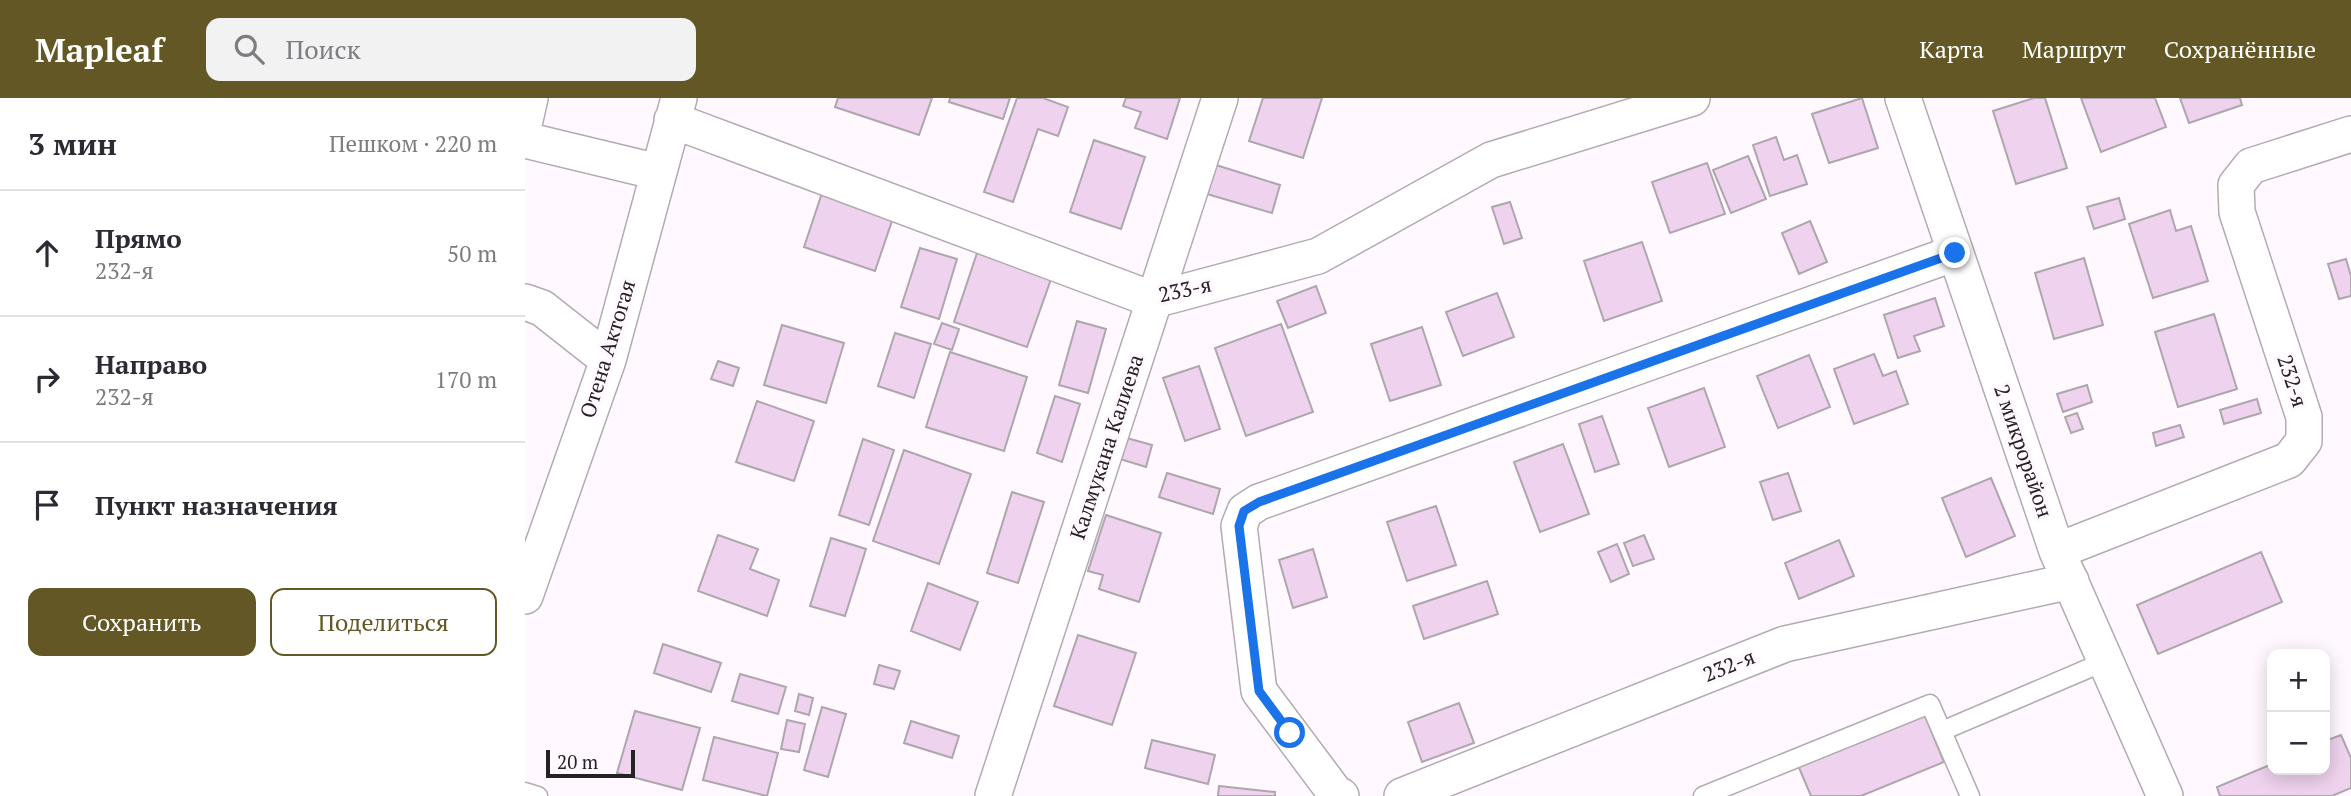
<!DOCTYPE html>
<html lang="ru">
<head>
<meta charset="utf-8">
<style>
  body { margin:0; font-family:"PT Serif",serif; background:#f2f2f3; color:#2b2b33 }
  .controls { position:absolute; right:21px; bottom:21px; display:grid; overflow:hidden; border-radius:14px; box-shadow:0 4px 18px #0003 }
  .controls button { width:63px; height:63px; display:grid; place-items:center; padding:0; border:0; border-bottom:2px solid #e1e1e2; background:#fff; color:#2b2b33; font:35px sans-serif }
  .scale { position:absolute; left:21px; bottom:18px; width:89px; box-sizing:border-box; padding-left:7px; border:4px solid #252224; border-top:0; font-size:19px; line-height:24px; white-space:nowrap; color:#252224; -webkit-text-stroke:5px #fff9ff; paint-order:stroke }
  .stop { position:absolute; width:21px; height:21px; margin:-16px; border:5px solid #1a73e8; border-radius:50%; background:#fff }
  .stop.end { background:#1a73e8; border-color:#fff; box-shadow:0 2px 7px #0008 }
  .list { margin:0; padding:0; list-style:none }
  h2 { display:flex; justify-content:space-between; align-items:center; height:91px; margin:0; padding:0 28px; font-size:30px }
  h2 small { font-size:23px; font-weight:400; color:#7c7c81 }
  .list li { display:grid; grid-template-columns:46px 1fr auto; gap:21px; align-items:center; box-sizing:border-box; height:126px; padding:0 28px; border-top:2px solid #e1e1e2 }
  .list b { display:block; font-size:26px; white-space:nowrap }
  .list p { margin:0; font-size:23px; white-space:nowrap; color:#7c7c81 }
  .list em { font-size:23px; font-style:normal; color:#7c7c81 }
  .actions { display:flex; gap:14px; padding:21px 28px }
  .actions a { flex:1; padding:16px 0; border:2px solid #635825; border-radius:14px; text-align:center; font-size:24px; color:#635825 }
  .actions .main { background:#635825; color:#fff }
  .icon { flex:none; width:38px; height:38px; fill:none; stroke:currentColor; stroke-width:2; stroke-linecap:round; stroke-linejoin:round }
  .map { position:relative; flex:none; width:1826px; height:698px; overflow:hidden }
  header { display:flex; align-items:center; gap:42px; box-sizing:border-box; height:98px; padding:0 35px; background:#635825; color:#fff }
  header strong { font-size:33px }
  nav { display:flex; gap:38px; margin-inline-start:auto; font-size:24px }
  .search { width:490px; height:63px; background:#f2f2f3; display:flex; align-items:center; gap:18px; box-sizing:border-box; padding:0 24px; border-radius:14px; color:#7c7c81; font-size:26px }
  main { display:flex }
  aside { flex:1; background:#fff }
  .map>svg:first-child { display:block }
  .building { fill:#efd2ee; stroke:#ada7ad; stroke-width:2 }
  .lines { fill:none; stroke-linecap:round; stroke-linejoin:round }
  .lane-casing { stroke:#b2acb2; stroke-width:21 }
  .street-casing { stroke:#b2acb2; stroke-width:38 }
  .lane { stroke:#fff; stroke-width:18 }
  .street { stroke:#fff; stroke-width:35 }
  .route { stroke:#1a73e8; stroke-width:9 }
  .labels { text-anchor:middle; stroke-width:7; stroke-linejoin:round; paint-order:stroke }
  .street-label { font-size:21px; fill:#252224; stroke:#fff9ff }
</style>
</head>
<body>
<header>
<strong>Mapleaf</strong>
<div class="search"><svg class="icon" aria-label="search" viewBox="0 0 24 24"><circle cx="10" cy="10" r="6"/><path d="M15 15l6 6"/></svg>Поиск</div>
<nav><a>Карта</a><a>Маршрут</a><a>Сохранённые</a></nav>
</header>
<main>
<aside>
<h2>3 мин<small>Пешком · 220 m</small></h2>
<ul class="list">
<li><svg class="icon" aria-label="ahead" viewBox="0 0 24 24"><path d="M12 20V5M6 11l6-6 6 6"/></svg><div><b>Прямо</b><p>232-я</p></div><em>50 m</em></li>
<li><svg class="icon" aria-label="right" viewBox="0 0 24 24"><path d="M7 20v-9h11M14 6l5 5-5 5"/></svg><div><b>Направо</b><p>232-я</p></div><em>170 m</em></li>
<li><svg class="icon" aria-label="arrive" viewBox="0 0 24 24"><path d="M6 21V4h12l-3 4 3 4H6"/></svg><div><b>Пункт назначения</b></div></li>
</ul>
<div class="actions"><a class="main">Сохранить</a><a>Поделиться</a></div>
</aside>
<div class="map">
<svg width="1826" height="698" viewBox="0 0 1826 698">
  <rect width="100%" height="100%" fill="#fff9ff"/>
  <path class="building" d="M313 0H407L394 37 310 9Z
    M425 0H485L478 21 424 4Z
    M492 0H518L543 9 533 38 513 31 488 104 459 94Z
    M601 0H655L642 41 610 30 616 14 598 8Z
    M738 0H797L778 60 724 43Z
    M1337 0 1353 50 1304 65 1287 16Z
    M1509 0H1520L1542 70 1491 86 1468 13Z
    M1556 0H1630L1641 29 1576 54Z
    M1655 0H1715L1717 7 1664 25Z
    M1251 39 1259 62 1272 57 1282 86 1245 98 1228 47Z
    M569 42 620 59 596 131 545 114Z
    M1223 58 1241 101 1206 115 1188 72Z
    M1182 65 1200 116 1145 135 1127 84Z
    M691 67 755 87 747 115 682 96Z
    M298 92 369 117 350 173 279 149Z
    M1594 100 1600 121 1569 131 1562 109Z
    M985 104 997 140 979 146 967 109Z
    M1645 112 1651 133 1666 128 1683 183 1628 200 1604 126Z
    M1285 123 1302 164 1274 176 1257 135Z
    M1117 144 1137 203 1079 223 1059 163Z
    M395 150 432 161 414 221 376 209Z
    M452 155 526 181 502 249 429 224Z
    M1559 160 1578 227 1529 241 1510 175Z
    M1821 161 1826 178V198L1814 201 1803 166Z
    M791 188 801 215 763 230 752 203Z
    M972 195 989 239 938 258 921 214Z
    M1410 200 1419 228 1389 238 1395 253 1373 260 1359 217Z
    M1689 216 1712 291 1653 309 1630 234Z
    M552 223 581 231 563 295 534 287Z
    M417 225 434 231 427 252 409 246Z
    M756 226 788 314 721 338 690 250Z
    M257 227 319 245 301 305 239 287Z
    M897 229 916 287 865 303 846 246Z
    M370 235 406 246 389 300 353 288Z
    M425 254 502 279 479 353 401 329Z
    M1349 256 1358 278 1371 273 1383 306 1329 326 1309 271Z
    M1284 257 1305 309 1253 330 1232 278Z
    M193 263 214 270 208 288 186 281Z
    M674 268 695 331 660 343 638 280Z
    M1562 287 1567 304 1538 314 1532 296Z
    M1179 290 1200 349 1144 369 1123 310Z
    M530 298 555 306 537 364 512 355Z
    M1732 301 1736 315 1699 326 1695 312Z
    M232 303 289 323 269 383 211 364Z
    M1552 315 1558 331 1546 335 1540 319Z
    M1077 318 1094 366 1070 374 1054 326Z
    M1655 327 1659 339 1631 348 1628 335Z
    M598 339 627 347 621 369 592 360Z
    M338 341 369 352 344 427 314 417Z
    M1038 346 1064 416 1015 434 989 364Z
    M379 352 446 376 414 466 348 443Z
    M642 375 695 391 688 416 634 399Z
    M1263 375 1276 413 1248 422 1235 384Z
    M1466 380 1490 438 1441 459 1417 400Z
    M487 394 519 404 493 485 462 475Z
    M911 408 931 467 882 483 862 424Z
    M581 417 636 435 614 504 574 491 578 477 563 473Z
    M193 437 233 451 225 471 254 482 242 518 173 493Z
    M1119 437 1129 461 1108 468 1099 445Z
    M306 440 341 451 320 518 285 508Z
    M1314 442 1329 478 1274 501 1260 465Z
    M1092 446 1104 476 1086 484 1073 454Z
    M788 451 802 499 768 510 754 462Z
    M1736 454 1757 504 1633 556 1612 507Z
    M962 483 973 516 899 541 888 508Z
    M403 485 453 504 435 552 386 533Z
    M553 537 611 555 587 627 529 608Z
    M138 546 196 565 186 594 129 575Z
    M354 567 375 573 369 591 349 586Z
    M215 576 261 589 253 616 207 603Z
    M274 596 288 600 284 617 270 613Z
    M934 605 949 645 897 664 883 624Z
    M297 609 321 616 303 679 279 672Z
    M110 613 175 630 157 692 92 675Z
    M1398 613 1419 664 1336 698H1286L1272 665Z
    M262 622 280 626 274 654 256 651Z
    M386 623 434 638 427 660 379 645Z
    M1816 637 1826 660V690L1807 698H1695L1692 689 1747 666V672H1800V643Z
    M189 639 253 655 242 698 178 682Z
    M627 642 690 657 683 686 620 670Z
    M694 688 750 694V698H693Z"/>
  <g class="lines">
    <g class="lane-casing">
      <path id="lane" d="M1417 633 1581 563
        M0 694 13 698
        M1178 698 1405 606 1445 698"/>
    </g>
    <g class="street-casing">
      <path id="street" d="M1378 0 1532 453 1640 698
        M0 22 5 0
        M147 22 629 202 793 158 966 62 1167 0
        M0 42 133 74
        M0 204 17 210 83 262
        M1532 453 1764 362 1779 343V319L1712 114 1711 87 1726 68 1826 36
        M0 498 83 262 154 0
        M468 698 695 0
        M816 698 811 696 734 593 714 428 720 413 734 404 1430 155
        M877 698 1260 546 1546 483"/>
    </g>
    <use href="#lane" class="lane"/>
    <use href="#street" class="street"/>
  </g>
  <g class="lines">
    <path class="route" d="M765 635 734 593 714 428 719 413 734 404 1430 155"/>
  </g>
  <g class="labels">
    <g class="street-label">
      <text transform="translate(660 192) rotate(-12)" y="7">233-я</text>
      <text transform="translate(83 251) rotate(-73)" y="7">Отена Актогая</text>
      <text transform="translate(1767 283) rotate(72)" y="7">232-я</text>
      <text transform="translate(582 349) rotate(-72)" y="7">Калмукана Калиева</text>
      <text transform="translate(1498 353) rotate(71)" y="7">2 микрорайон</text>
      <text transform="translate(1204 568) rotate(-22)" y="7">232-я</text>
    </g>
  </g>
</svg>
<div class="controls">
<button>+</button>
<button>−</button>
</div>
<div class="scale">20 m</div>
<div class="stop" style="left:765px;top:635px"></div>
<div class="stop end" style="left:1430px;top:155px"></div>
</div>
</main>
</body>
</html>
